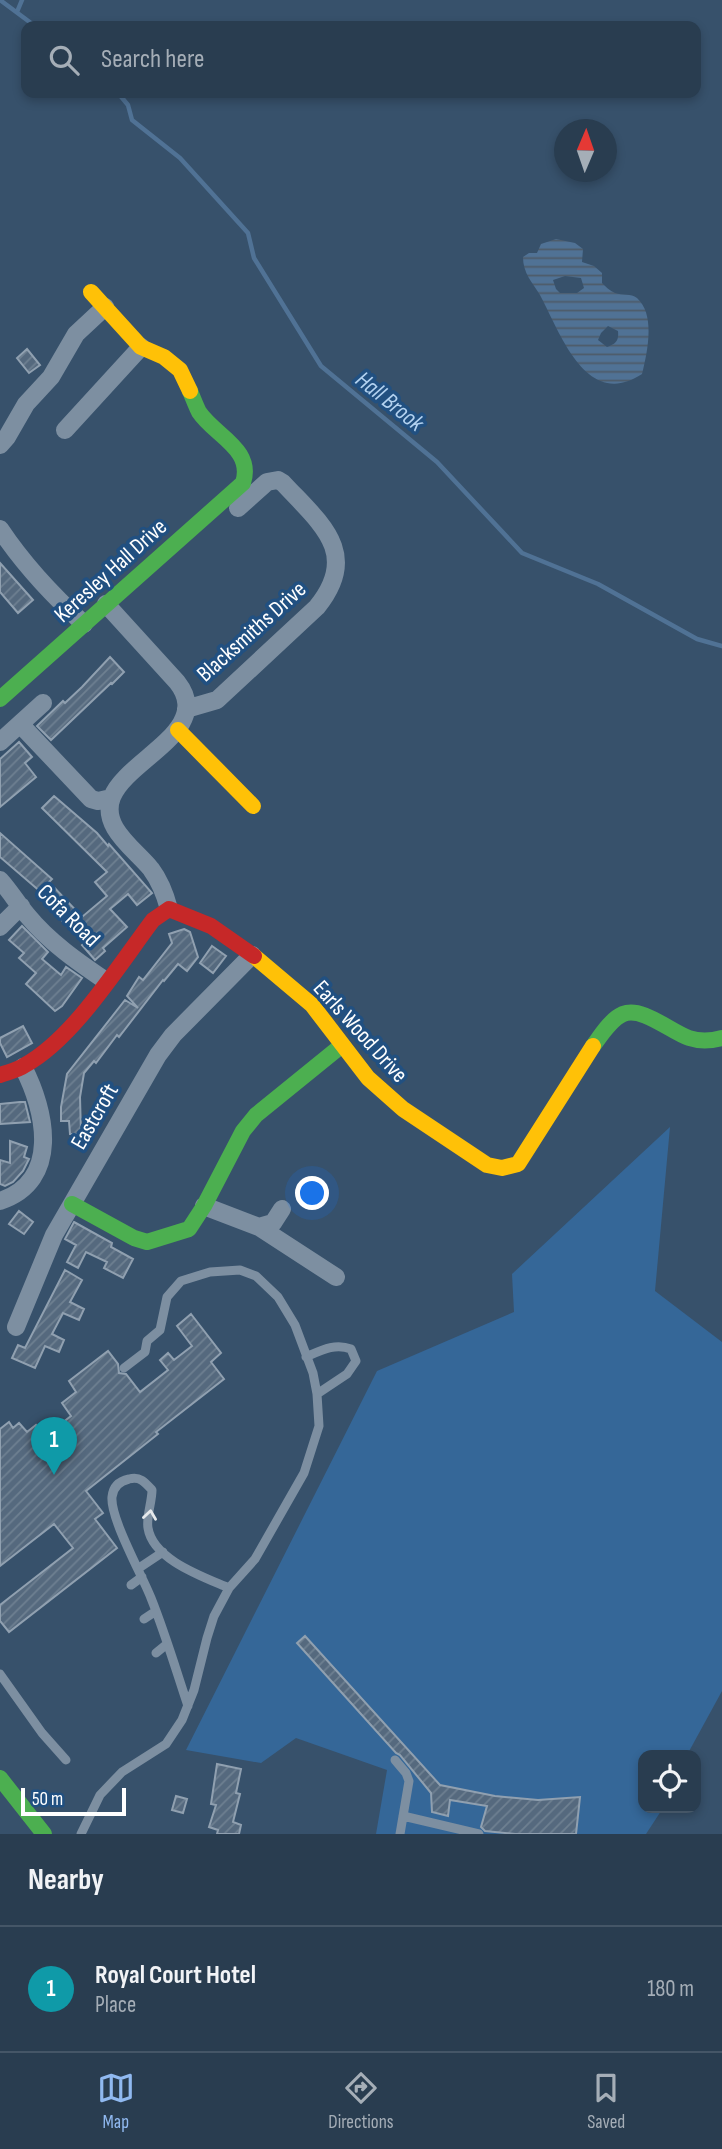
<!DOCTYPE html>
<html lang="en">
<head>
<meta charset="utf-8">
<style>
  body { margin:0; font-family:"Sofia Sans Condensed",sans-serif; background:#35485a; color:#f1f3f6 }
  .controls { position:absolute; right:21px; bottom:21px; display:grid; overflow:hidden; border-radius:14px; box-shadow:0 4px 10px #0003 }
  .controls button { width:63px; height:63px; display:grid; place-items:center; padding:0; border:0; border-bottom:2px solid #455667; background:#293d50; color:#f1f3f6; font:35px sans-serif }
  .compass { position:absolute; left:554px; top:119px; width:63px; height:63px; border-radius:50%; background:#293d50; box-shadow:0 4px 10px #0003; rotate:2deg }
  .scale { position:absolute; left:21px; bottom:18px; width:105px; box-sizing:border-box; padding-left:7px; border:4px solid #fff; border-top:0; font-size:19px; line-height:24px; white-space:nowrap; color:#fff; -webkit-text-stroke:5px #215081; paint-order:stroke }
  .you { position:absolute; left:313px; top:1194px; width:24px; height:24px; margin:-18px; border:5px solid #fff; border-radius:50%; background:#1a73e8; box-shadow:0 0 0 10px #1a73e833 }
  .badge { display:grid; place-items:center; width:46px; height:46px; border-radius:50%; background:#90b9f0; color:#fff; font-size:23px; font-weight:700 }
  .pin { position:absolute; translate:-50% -58px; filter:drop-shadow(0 2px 4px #0008) }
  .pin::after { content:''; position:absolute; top:37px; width:24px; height:21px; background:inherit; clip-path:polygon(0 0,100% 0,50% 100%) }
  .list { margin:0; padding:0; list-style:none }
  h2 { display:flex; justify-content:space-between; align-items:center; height:91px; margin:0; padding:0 28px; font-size:30px }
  h2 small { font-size:23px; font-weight:400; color:#a5aeb7 }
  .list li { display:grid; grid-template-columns:46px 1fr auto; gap:21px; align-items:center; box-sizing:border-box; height:126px; padding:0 28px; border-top:2px solid #455667 }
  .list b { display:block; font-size:26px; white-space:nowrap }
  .list p { margin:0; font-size:23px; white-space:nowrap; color:#a5aeb7 }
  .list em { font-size:23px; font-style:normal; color:#a5aeb7 }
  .icon { flex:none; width:38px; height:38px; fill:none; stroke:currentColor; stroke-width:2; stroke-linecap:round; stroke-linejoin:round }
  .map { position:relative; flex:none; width:722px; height:1834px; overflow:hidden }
  .search { position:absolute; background:#293d50; box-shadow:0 4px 10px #0003; left:21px; right:21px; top:21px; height:77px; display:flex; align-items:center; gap:18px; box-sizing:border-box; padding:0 24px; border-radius:14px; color:#a5aeb7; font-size:26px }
  .sheet { height:217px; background:#293d50 }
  nav { display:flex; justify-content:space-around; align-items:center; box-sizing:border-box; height:98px; border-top:2px solid #455667; background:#293d50; font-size:19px; color:#a5aeb7 }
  nav a { display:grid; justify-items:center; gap:4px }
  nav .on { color:#90b9f0 }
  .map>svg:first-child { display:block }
  .grass { fill:#356798 }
  .water { fill:url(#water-rules); fill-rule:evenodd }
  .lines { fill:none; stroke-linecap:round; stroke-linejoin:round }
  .stream { stroke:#507295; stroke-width:4.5 }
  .building { fill:url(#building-hatch); stroke:#90a0b0; stroke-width:2 }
  .lane { stroke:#7d8fa1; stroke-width:9 }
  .street { stroke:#7d8fa1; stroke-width:18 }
  .fast { stroke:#4caf50; stroke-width:16 }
  .slow { stroke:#ffc107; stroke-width:16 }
  .jam { stroke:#c62828; stroke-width:16 }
  .oneway { stroke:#e5e9ec }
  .labels { text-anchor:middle; stroke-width:7; stroke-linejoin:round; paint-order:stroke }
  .street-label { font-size:23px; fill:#fff; stroke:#215081 }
  .water-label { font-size:24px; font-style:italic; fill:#b3d2f0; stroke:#215081 }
</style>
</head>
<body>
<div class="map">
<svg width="722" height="1834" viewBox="0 0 722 1834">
  <defs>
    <pattern id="water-rules" width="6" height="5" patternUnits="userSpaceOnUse" patternTransform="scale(1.75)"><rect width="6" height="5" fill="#507295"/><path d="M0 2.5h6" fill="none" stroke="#4e5b69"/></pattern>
    <pattern id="building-hatch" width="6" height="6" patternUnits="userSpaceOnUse" patternTransform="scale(1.75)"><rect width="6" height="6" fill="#55697e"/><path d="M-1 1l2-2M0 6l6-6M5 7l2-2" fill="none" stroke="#6e8091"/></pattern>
  </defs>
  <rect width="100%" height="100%" fill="#37516b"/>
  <path class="grass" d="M670 1127 655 1291 722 1342V1691L687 1755H643V1808H663L646 1834H376L387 1770 296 1738 261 1763 186 1750 377 1371 514 1312 512 1274Z"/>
  <path class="water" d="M556 239 575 243 583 249 582 262 594 266 602 273V283C605 286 610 291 615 293 622 296 631 293 637 298 656 315 647 353 642 374 586 411 560 332 540 295 532 282 523 273 523 257L529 253H537L541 244ZM565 276 581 278 584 288 577 293H560L556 289 553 280ZM608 326 618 331C619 341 616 344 607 347L598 340 601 333Z"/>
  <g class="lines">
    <path class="stream" d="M0 0 35 26
      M17 12 22 0
      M118 93 128 105 132 120 180 158 248 233 254 258 321 366 437 462 522 553 598 584 697 639 722 646"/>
  </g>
  <path class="building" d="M27 349 40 365 29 373 17 358Z
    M0 563 33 600 18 613 0 592Z
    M110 657 124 672 112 684 111 683 51 740 37 726 63 701 65 703 82 687Z
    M19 742 32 757 25 763 36 777 0 807V759Z
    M54 796 97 833 108 846 109 844 152 893 137 905 128 894 110 909 127 927 103 948 105 951 95 960 82 945 90 938 71 921 67 926 45 903 49 899 0 857V833L52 879 49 882 82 917 107 896 95 882 107 872 42 808Z
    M22 926 48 952 42 959 61 975 66 967 82 978 62 1006 55 1011 26 984 36 973 19 958 24 953 9 940Z
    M184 929 190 932 198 957 187 971 178 964 164 981 163 980 119 1037 117 1035 96 1063 94 1061 84 1073 80 1097 81 1134H70L69 1121H61V1107L67 1074 125 1000 138 1008 127 996 132 988 139 977 143 980 172 943 169 934Z
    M212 946 226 956 213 973 200 963Z
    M23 1026 32 1043 7 1057 0 1043V1038Z
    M20 1102H25L30 1122 0 1124V1104Z
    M10 1141 27 1147 24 1157 29 1159 23 1171 13 1182 5 1186 0 1184V1160L10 1163Z
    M19 1211 33 1222 24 1234 9 1224Z
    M74 1222 112 1243 111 1247 133 1259 123 1278 104 1268 107 1262 86 1252 78 1268 67 1262 76 1245 65 1239Z
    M65 1270 82 1280 70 1302 84 1309 79 1320 63 1313 52 1334 64 1340 59 1352 45 1346 35 1368 12 1358 18 1345 25 1348Z
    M191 1314 221 1353 211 1362 224 1379 156 1432 158 1434 86 1491 103 1513 95 1519 117 1548 9 1632 0 1621V1605L73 1548 54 1524 0 1566V1429L9 1422 13 1428 19 1423 27 1432 36 1425 45 1436 71 1416 62 1403 76 1392 69 1381 108 1351 118 1364 119 1373 126 1374 140 1392 168 1370 160 1360 168 1353 174 1360 192 1346 177 1326Z
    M305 1636 440 1785 495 1796 538 1800 580 1797 576 1834H515L485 1831 481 1827 487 1806 450 1800 448 1816 432 1812 431 1793 400 1755 396 1753 297 1643Z
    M217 1764 241 1769 236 1793 240 1794 233 1822 241 1825 239 1834H217L218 1830 209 1827 216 1805 211 1804Z
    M176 1796 187 1799 183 1813 172 1810Z"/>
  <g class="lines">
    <path class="lane" d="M124 1368 145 1352 147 1341 160 1330 167 1297 181 1281 210 1272 240 1270 256 1276 278 1297 295 1325 313 1373 317 1394
      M139 1568 163 1552
      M131 1585 142 1577
      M144 1619 156 1611
      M156 1653 167 1644
      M0 1674 42 1733 66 1760
      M188 1706C176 1670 165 1633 151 1598 142 1575 110 1518 112 1497 113 1486 120 1481 129 1479 140 1476 145 1482 152 1490 152 1502 146 1517 148 1528 153 1560 204 1577 229 1588
      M395 1760 406 1773 409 1781 400 1834
      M403 1816 479 1834
      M81 1834 100 1795 122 1772 166 1744 182 1720 194 1690 207 1638 214 1616 229 1588 255 1559 304 1473 319 1426 317 1394 347 1374 356 1361 351 1349C335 1343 322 1350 306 1357"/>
    <path class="street" d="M65 430 141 347
      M0 445 7 437 26 404 51 377 76 334 105 307
      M0 529C24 565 52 595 84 624
      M106 604 177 682C215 730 127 759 112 797 100 827 135 849 151 869 160 881 165 894 169 909
      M186 709 217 700 317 607C361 553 320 523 283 483L278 480 267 482 238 508
      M20 724 91 799 98 801 111 798
      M0 742 43 703
      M0 880C10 891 17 903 27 915 49 942 78 962 106 981
      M0 927 21 906
      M0 1201C61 1181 46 1111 23 1067
      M204 1206 259 1227 273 1223 282 1209
      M259 1227 336 1277
      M16 1327 54 1235 158 1055 173 1035 252 955"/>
    <path class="fast" d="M0 699 243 483C254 449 215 436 199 412 196 406 193 398 190 391
      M593 1046C601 1035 611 1019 623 1014 642 1006 671 1032 689 1038 701 1042 711 1041 722 1038
      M72 1204 134 1238 147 1242 189 1229 204 1206 243 1131 256 1115 341 1046
      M0 1778 44 1834"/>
    <path class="slow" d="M91 292 141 347 164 357 180 370 190 391
      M178 730 253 806
      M254 956 312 1005 368 1078 403 1109 487 1165 502 1168 518 1164 593 1046"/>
    <path class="jam" d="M0 1075C8 1072 18 1070 25 1065 74 1038 119 965 153 920L169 909 211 926 254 956"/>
  </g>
  <defs><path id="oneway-chevron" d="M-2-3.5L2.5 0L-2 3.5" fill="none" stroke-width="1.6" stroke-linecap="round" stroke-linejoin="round" transform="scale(1.75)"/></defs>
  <use class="oneway" href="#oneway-chevron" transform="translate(150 1515) rotate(-82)"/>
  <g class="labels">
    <g class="street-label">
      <text transform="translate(110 570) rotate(-42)" y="8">Keresley Hall Drive</text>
      <text transform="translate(251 631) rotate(-42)" y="8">Blacksmiths Drive</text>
      <text transform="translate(69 915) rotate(45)" y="8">Cofa Road</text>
      <text transform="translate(361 1031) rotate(48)" y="8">Earls Wood Drive</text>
      <text transform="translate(94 1116) rotate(-60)" y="8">Eastcroft</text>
    </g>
    <g class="water-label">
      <text transform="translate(390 401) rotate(39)" y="8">Hall Brook</text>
    </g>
  </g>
</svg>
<div class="controls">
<button><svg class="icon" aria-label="locate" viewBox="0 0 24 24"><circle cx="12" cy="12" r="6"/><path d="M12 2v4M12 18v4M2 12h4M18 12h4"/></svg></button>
</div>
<svg class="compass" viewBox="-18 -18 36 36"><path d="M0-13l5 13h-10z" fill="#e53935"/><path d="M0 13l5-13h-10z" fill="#a5aeb7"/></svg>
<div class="scale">50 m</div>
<div class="you"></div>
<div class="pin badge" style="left:54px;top:1475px;background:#0f9aa8">1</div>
<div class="search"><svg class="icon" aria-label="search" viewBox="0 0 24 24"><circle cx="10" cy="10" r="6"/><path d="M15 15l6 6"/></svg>Search here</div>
</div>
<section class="sheet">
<h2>Nearby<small></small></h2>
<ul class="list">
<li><span class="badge" style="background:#0f9aa8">1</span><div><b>Royal Court Hotel</b><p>Place</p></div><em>180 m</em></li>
</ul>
</section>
<nav>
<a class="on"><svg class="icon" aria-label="map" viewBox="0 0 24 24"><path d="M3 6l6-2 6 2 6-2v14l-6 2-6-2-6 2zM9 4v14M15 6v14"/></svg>Map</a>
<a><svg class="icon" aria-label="directions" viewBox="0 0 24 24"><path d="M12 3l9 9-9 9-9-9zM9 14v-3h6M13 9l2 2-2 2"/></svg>Directions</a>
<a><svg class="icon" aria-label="saved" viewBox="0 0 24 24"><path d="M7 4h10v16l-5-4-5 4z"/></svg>Saved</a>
</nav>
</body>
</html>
